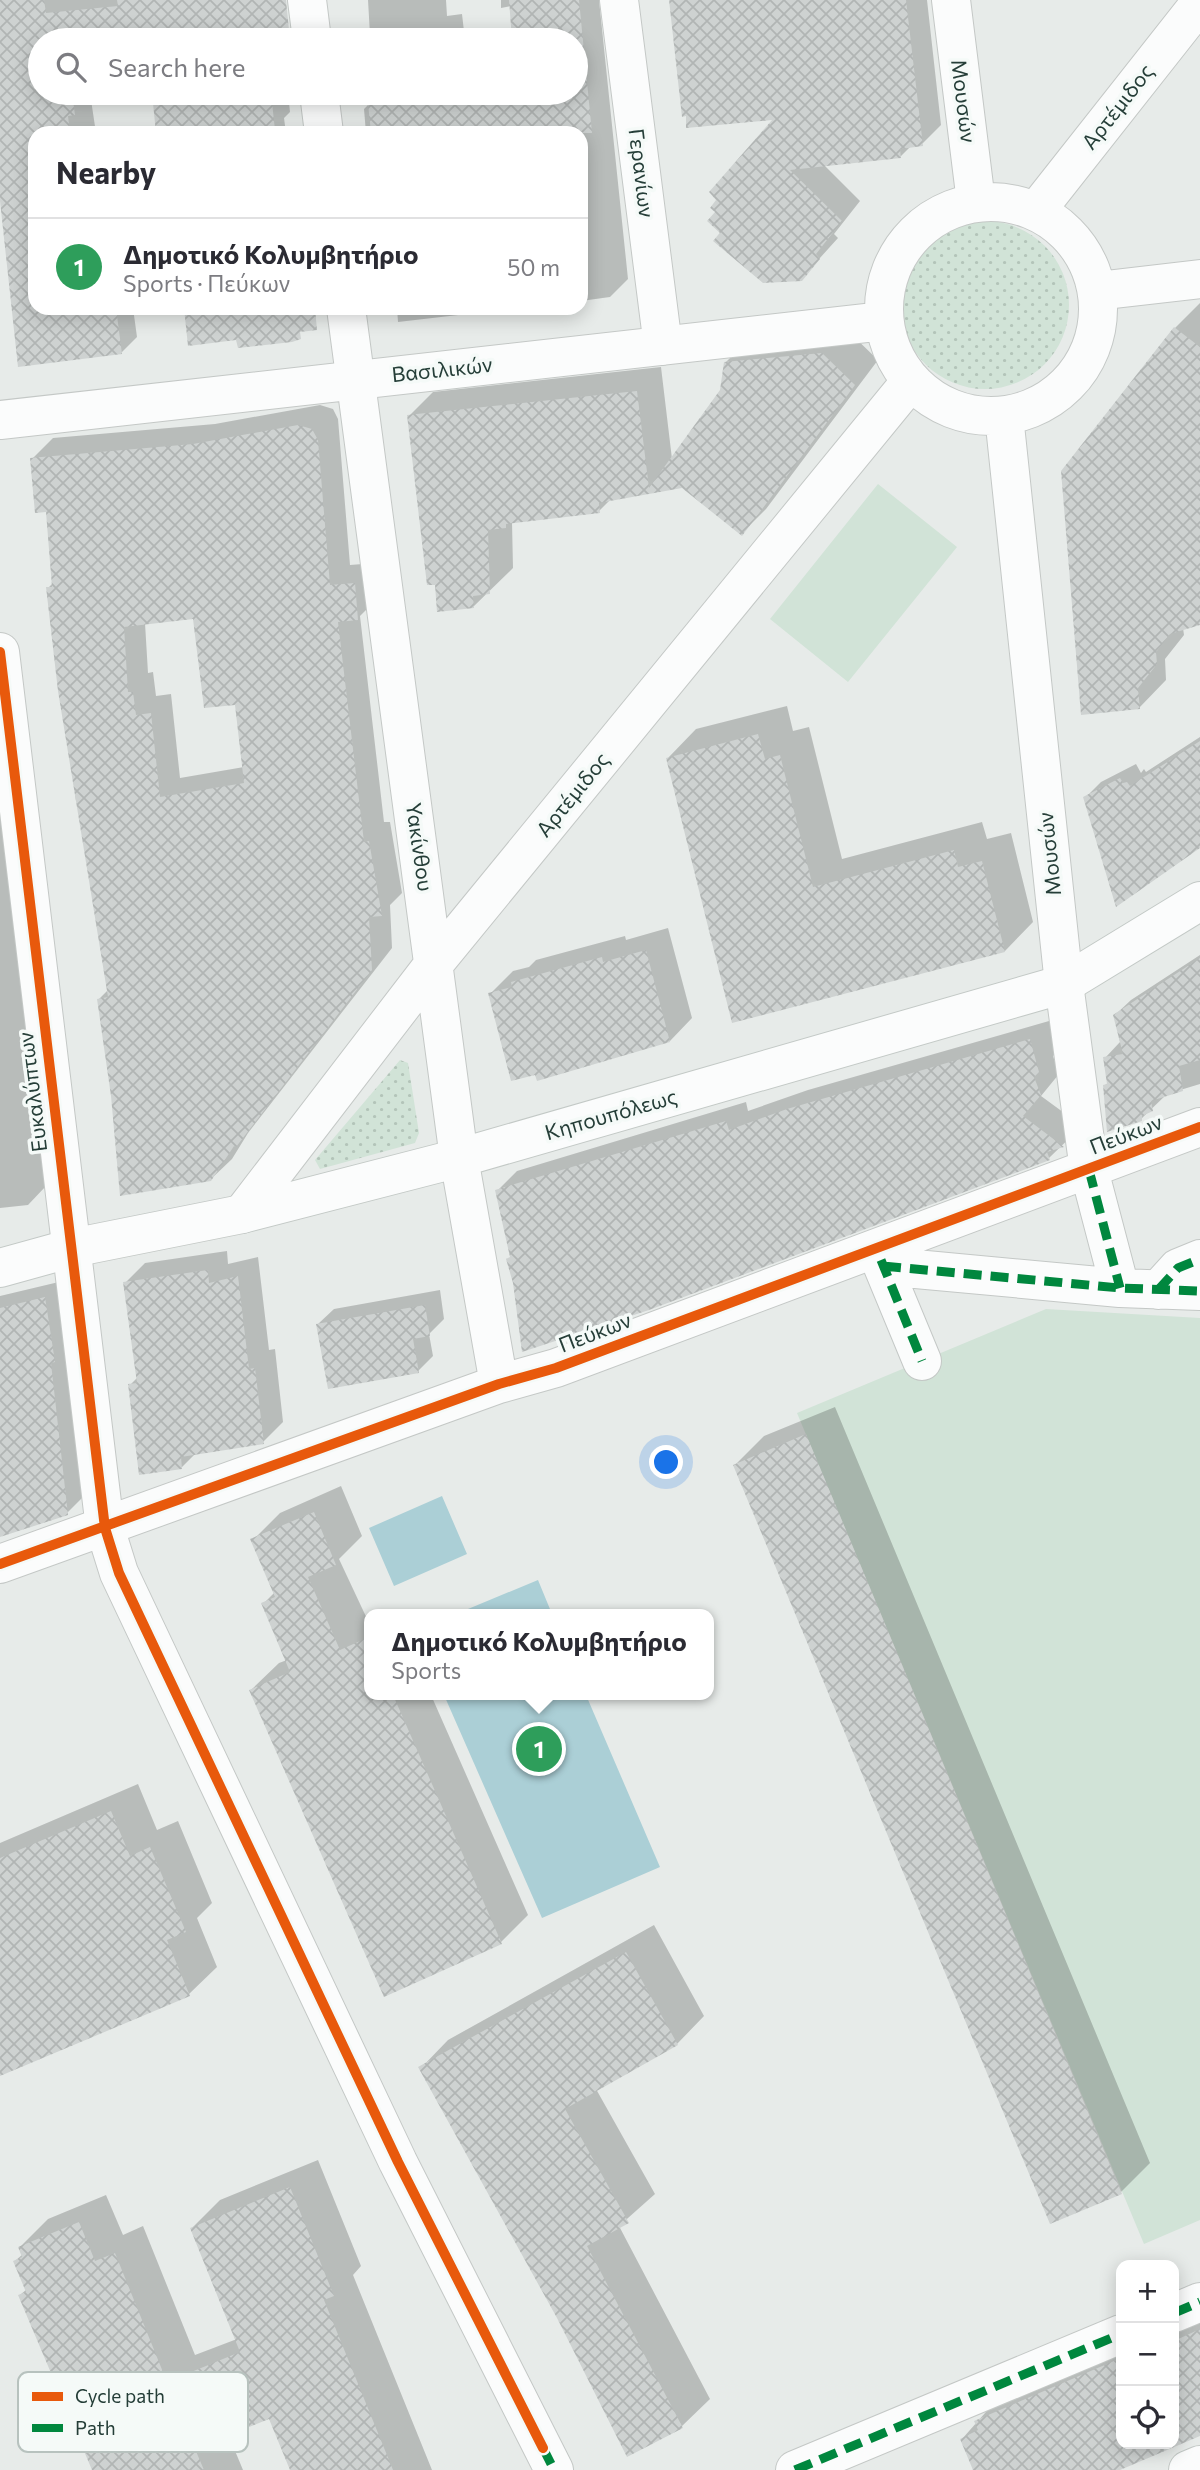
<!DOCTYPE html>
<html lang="en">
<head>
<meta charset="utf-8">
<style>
  body { margin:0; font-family:Commissioner,sans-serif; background:#f7f7f7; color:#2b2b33 }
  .controls { position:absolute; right:21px; bottom:21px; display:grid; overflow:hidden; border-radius:14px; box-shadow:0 4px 18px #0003 }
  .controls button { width:63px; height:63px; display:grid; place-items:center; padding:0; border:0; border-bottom:2px solid #e1e1e2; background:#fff; color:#2b2b33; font:35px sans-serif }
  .you { position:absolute; left:667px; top:1463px; width:24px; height:24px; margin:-18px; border:5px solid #fff; border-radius:50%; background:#1a73e8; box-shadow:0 0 0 10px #1a73e833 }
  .badge { display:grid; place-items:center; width:46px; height:46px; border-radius:50%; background:#0f766e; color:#fff; font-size:23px; font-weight:700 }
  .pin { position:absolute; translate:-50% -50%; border:4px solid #fff; box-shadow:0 2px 7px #0006 }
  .popup { position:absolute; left:364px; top:1609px; width:350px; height:91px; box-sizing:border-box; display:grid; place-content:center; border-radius:14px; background:#fff; filter:drop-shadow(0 2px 5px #0005); font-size:23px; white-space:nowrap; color:#7c7c81 }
  .popup b { font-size:26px; color:#2b2b33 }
  .popup::after { content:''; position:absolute; left:50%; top:100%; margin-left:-14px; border:14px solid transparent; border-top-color:#fff }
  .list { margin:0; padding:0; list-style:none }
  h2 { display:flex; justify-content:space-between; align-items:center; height:91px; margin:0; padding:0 28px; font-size:30px }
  h2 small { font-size:23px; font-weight:400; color:#7c7c81 }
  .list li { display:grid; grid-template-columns:46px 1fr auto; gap:21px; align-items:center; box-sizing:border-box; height:98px; padding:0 28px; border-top:2px solid #e1e1e2 }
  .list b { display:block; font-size:26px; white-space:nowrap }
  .list p { margin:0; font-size:23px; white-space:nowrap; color:#7c7c81 }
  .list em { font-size:23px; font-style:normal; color:#7c7c81 }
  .icon { flex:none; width:38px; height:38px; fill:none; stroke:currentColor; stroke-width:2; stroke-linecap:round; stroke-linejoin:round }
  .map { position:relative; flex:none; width:1200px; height:2470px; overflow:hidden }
  .search { position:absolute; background:#fff; box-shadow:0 4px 18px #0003; left:28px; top:28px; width:560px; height:77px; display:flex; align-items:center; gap:18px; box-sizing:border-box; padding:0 24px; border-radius:38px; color:#7c7c81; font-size:26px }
  .panel { position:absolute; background:#fff; box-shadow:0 4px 18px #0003; left:28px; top:126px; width:560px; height:189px; border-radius:21px }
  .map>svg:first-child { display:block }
  .grass { fill:url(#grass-dots) }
  .pitch { fill:#d1e3d7 }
  .water { fill:#abcfd6 }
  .shadow { fill:#0003; fill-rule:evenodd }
  .building { fill:url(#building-cross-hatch); fill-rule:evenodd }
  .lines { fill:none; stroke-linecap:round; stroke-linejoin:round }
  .street-casing { stroke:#c4c8c6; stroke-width:40 }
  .secondary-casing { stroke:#c3c9c6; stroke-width:40 }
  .street { stroke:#fbfcfc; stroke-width:38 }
  .secondary { stroke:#fbfcfc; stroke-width:38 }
  .quiet { stroke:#00873e; stroke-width:9; stroke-dasharray:18 9; stroke-linecap:butt }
  .cycleway-casing { stroke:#f5faf8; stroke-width:15 }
  .cycleway { stroke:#e8590c; stroke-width:10 }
  .labels { text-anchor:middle; stroke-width:7; stroke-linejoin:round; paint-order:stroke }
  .street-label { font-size:21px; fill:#253e38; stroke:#f5faf8 }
  .key { fill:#f5faf8; stroke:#b7c2be; stroke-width:2 }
  .key-label { font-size:19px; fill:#253e38 }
</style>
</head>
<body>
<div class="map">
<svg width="1200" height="2470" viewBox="0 0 1200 2470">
  <defs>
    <pattern id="grass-dots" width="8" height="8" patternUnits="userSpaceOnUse" patternTransform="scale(1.75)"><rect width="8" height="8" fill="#d1e3d7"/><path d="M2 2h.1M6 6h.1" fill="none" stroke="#b3c4b9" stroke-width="1.8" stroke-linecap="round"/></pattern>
    <pattern id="building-cross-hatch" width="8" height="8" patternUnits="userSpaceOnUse" patternTransform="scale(1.75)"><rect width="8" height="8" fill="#ced2d1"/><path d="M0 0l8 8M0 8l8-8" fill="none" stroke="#b1b5b4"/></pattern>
  </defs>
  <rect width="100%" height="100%" fill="#e7ebe9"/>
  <path class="grass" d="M901 305a84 84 0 1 1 168 0a84 84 0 1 1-168 0Z
    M400 1060 408 1063 419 1133 415 1143 320 1169 315 1160Z"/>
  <path class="pitch" d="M878 484 957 547 848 682 770 619Z
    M1046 1309 1200 1318V2220L1144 2244 797 1413Z"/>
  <path class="water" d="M442 1496 467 1554 394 1586 369 1528Z
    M538 1580 552 1614H456Z
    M444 1695H586L660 1867 542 1918Z"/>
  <path class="shadow" d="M0 0H273L277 40H40V93H90L96 133H35V308H133L137 337 121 353 20 365 0 192Z
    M368 0H446L447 16 462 14 465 40H365L370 35Z
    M501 0H599L628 279 610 297 581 301V133H366L364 109 370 103 369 93H576V40H514L511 6 501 8Z
    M671 0H927L941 125 922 144 912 145 900 157 824 165 860 201 834 234 838 238 801 279 722 232 776 118Z
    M154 93H288L290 112 284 118 286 133H158Z
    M1200 303V623L1183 628 1184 635 1165 659 1166 680 1139 708 1063 471 1175 328Z
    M397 308H519L398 322Z
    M847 330 878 360 766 509 742 533 682 486 611 499 599 511 512 522 513 568 473 607 436 583 409 416 433 392 661 367 672 459 722 390 726 362 750 338Z
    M320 405 333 409 338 419 350 565 375 563 378 598 360 616 384 822H390L402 893 390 905 392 948 248 1133 232 1159 210 1180 113 1095 99 999 108 990 78 801H76L48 588 54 582 48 510 32 459 53 438 215 424ZM194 617 237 704 244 767 180 778 171 694 156 696 153 672 148 673 145 623Z
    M787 706 793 731 809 727 842 859 982 822 987 839 1011 833 1033 922 1005 951 733 1021 668 758 696 729Z
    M1200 737V845L1085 798 1101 782 1136 764 1141 773 1144 769 1146 772Z
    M0 802 46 1186 28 1205 0 1208Z
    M668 928 692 1018 670 1041 538 1079 490 994 513 971 529 967 536 960 625 936 626 940Z
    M1200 955V1084L1167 1094 1141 1119 1104 1086 1109 1082 1105 1058 1120 1042 1115 1015 1131 1000Z
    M1049 1021 1058 1051 1053 1056 1059 1074 1041 1096 1082 1126 1049 1158 649 1308 511 1256 497 1191 517 1171 746 1102 748 1111 808 1090Z
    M227 1251 228 1264 258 1257 269 1350 275 1349 283 1422 263 1442 196 1453 181 1468 130 1385 138 1377 125 1283 145 1263Z
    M63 1281 85 1495 67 1513 0 1536V1296Z
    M440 1290 444 1319 429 1334 433 1356 418 1371 318 1324 334 1309Z
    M835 1407 1150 2163 1121 2192 1051 2222 735 1465 764 1436Z
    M341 1486 362 1536 339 1559 369 1623V1695H431L528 1915 501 1942 251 1690 279 1663 287 1660 263 1604 275 1592 253 1540 280 1513Z
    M138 1784 157 1830 178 1821 212 1903 197 1918 217 1967 189 1994 0 2075V1843Z
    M654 1925 704 2016 677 2044 596 2089 655 2194 619 2226 710 2399 682 2426 421 2068 448 2040Z
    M318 2160 361 2266 353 2275 432 2470H292L270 2417 228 2434 243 2470H93L20 2295 27 2289 15 2261 23 2254 20 2247 48 2219 106 2195 123 2235 143 2226 195 2355 237 2339 192 2228 220 2200Z
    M1200 2321V2432L1195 2437 1115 2470H975L962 2439 993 2404 1121 2349V2444H1174V2326Z"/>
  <path class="building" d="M0 0H44L46 13 118 6 117 0H286L290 40H40V93H72L75 115 68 116 70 133H35V308H116L122 354 18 367 0 201Z
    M509 0H579L592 133H371L367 93H576V40H512Z
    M669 0H906L923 146 900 149 901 158 790 170 842 221 816 254 820 259 802 281 763 283 713 241 720 233 707 221 715 212 710 208 716 200 709 192 772 120 686 128V116L682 117Z
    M444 32 445 40H372Z
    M152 93H271L275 130 269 133H156Z
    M184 308H315L317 330 300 332 301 339 292 342 238 348 236 340 188 346Z
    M1174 327 1200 347V625L1170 634 1156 652 1157 664 1138 688 1140 709 1081 715 1061 471Z
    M822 353 855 385 742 536 682 488 599 503 600 513 506 524V528L488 530 490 594 473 596 474 608 437 612 435 585H427L407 415 637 391 649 488 720 390 724 362Z
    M298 425 312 429 318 440 330 585 355 583 358 620 338 622 364 842 369 841 382 916 369 917 372 970 236 1147 234 1146 211 1181 120 1196 111 1096 97 999 108 997 58 691 46 587H52L46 512 35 513 30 458 193 444ZM193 619 204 708 235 705 244 783 160 797 151 713 136 715 133 692H128L124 627Z
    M758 734 765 759 780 755 813 887 954 850 958 867 982 861 1005 952 732 1023 666 758Z
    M1200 741V848L1116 907 1083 797 1120 778 1123 783 1127 782 1130 786Z
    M646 950 670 1042 537 1081 535 1075 511 1081 488 993 512 987 511 982 602 957 603 962Z
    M1200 958V1060L1179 1066 1183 1091 1151 1101 1153 1111 1142 1116V1121L1107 1132 1103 1085 1107 1084 1103 1057 1123 1054 1113 1015Z
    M1030 1039 1039 1072 1034 1077 1041 1095 1023 1116 1064 1147 1047 1152 1050 1160 649 1310 522 1352 513 1283 506 1259 510 1257 495 1190 726 1121 729 1130 787 1109Z
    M208 1270 209 1283 238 1276 249 1369 255 1368 264 1444 181 1457 182 1469 139 1475 128 1384 137 1383 123 1282Z
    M45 1297 55 1362 51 1363 68 1515 0 1537V1308Z
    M425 1305 430 1336 413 1339 419 1373 328 1389 316 1324Z
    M806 1434 1122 2194 1050 2224 733 1465Z
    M314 1512 336 1565 308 1577 340 1650 369 1637V1695H393L502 1944 384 1997 249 1690 290 1672 261 1603 275 1597 250 1539Z
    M111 1811 130 1856 150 1847 186 1932 167 1940 190 1996 0 2076V1858Z
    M626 1952 678 2045 565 2109 629 2223 587 2246 683 2428 627 2457 557 2318 418 2067Z
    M290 2187 334 2296 324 2300 393 2470H290L269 2419 195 2449 204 2470H92L18 2295 26 2292 13 2261 22 2257 18 2247 79 2222 95 2261 115 2253 167 2382 240 2352 190 2228Z
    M1200 2329V2436L1120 2470H973L960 2439 978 2430 974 2421 1121 2358V2444H1174V2341Z"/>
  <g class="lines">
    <g class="street-casing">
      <path id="street" d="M307 0 312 40
        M619 0 663 346
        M951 0 976 202
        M319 93 324 133
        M884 309a107 107 0 1 1 214 0a107 107 0 1 1-214 0Z
        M1036 211 1200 3
        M1097 291 1200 279
        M346 308 459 1158 499 1384
        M1004 416 1064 984 1089 1170 1120 1288
        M0 420 884 321
        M0 652 105 1528 119 1573 398 2162 554 2470
        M242 1214 433 965 911 381
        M876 1250 922 1361
        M883 1266 1120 1288 1200 1291
        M1158 1290 1178 1268 1200 1259
        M0 1564 499 1384 556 1368 1200 1127
        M1174 2313 1200 2302
        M795 2470 1121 2334"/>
    </g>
    <g class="secondary-casing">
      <path id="secondary" d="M0 1268 72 1248 242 1214 459 1158 1064 984 1200 901
        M1188 2470 1200 2465"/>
    </g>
    <use href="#street" class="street"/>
    <use href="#secondary" class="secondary"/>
    <path class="quiet" d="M1089 1170 1120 1288
      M881 1260 922 1361
      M883 1266 1120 1288 1200 1291
      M1158 1290 1178 1268 1200 1259
      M1174 2313 1200 2302
      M543 2448 554 2470
      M795 2470 1121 2334"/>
    <g class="cycleway-casing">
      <path id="cycleway" d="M0 652 105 1528 119 1573 398 2162 543 2448
        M0 1564 499 1384 556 1368 1200 1127"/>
    </g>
    <use href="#cycleway" class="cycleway"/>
  </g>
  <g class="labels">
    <g class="street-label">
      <text transform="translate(963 101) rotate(83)" y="7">Μουσών</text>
      <text transform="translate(1118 107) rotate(-52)" y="7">Αρτέμιδος</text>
      <text transform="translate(641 173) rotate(83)" y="7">Γερανίων</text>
      <text transform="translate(442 370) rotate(-6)" y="7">Βασιλικών</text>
      <text transform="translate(573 795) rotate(-51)" y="7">Αρτέμιδος</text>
      <text transform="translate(419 847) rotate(82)" y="7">Υακίνθου</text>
      <text transform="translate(1050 854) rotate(-96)" y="7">Μουσών</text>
      <text transform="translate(33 1092) rotate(-97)" y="7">Ευκαλύπτων</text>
      <text transform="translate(611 1115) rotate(-16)" y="7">Κηπουπόλεως</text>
      <text transform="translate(1126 1135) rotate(-21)" y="7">Πεύκων</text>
      <text transform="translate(595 1333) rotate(-21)" y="7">Πεύκων</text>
    </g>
  </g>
  <rect x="18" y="2372" width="230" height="80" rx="10" class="key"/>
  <rect x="32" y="2392" width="31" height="9" fill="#e8590c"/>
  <rect x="32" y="2424" width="31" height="8" fill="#00873e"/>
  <g class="key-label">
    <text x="75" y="2403">Cycle path</text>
    <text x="75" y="2435">Path</text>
  </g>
</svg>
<div class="controls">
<button>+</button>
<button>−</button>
<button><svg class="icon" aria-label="locate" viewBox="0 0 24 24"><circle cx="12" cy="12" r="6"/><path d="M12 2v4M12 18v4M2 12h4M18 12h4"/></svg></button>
</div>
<div class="you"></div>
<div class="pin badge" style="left:539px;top:1749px;background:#2e9e5b">1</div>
<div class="popup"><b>Δημοτικό Κολυμβητήριο</b>Sports</div>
<div class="search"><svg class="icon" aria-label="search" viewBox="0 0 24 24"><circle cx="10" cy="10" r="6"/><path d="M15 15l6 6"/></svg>Search here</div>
<section class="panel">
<h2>Nearby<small></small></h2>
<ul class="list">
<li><span class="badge" style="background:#2e9e5b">1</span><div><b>Δημοτικό Κολυμβητήριο</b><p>Sports · Πεύκων</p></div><em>50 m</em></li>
</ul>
</section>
</div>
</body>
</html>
